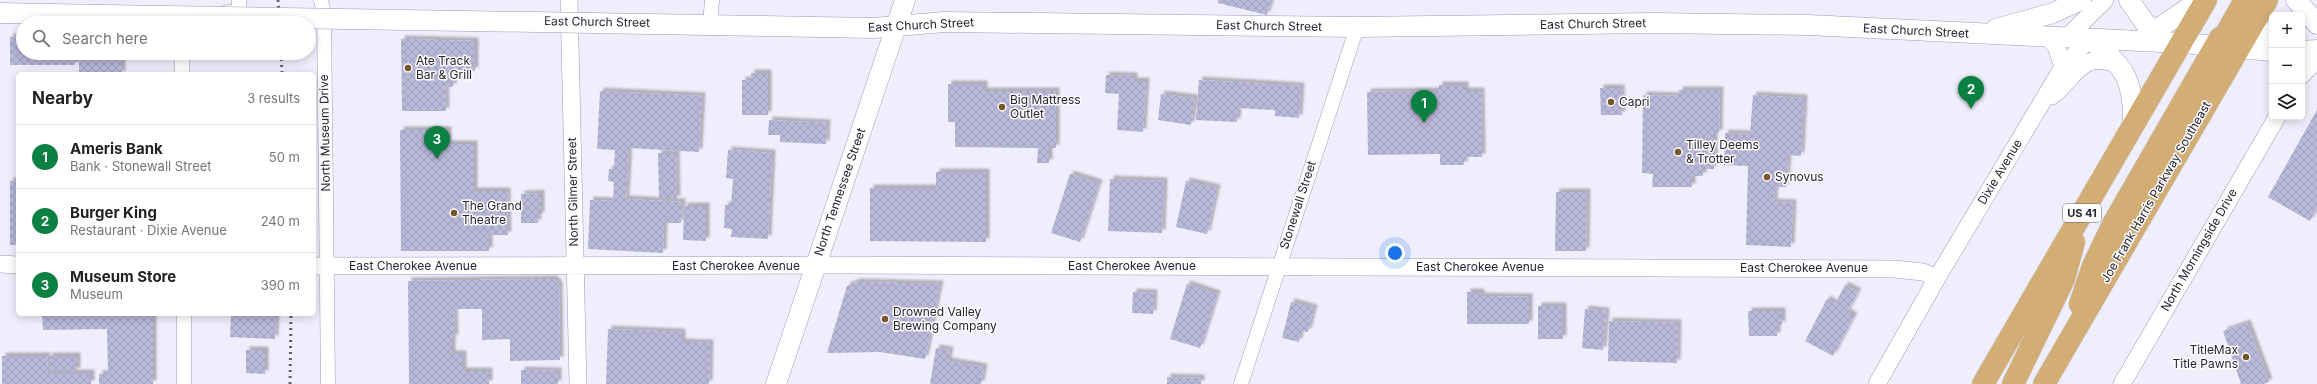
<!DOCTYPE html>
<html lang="en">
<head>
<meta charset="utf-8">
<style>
  body { margin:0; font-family:Inter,sans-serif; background:#f6f6f6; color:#222 }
  .controls { position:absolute; right:12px; top:12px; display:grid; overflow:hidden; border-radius:6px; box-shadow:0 2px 10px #0003 }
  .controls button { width:36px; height:36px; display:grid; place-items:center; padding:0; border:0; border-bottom:1px solid #e0e0e0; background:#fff; color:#222; font:20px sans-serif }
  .you { position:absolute; left:1395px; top:253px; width:14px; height:14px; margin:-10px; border:3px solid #fff; border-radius:50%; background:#1a73e8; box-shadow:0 0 0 6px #1a73e833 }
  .badge { display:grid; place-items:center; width:26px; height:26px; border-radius:50%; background:#0b8043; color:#fff; font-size:13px; font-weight:700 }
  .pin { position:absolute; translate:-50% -33px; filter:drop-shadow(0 1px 2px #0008) }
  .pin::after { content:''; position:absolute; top:21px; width:14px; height:12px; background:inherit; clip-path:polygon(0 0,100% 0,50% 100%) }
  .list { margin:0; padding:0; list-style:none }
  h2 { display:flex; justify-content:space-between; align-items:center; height:52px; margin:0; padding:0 16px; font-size:17px }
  h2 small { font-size:13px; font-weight:400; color:#767676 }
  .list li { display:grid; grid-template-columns:26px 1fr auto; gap:12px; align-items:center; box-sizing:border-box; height:64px; padding:0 16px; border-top:1px solid #e0e0e0 }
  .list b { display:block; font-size:15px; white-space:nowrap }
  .list p { margin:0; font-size:13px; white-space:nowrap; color:#767676 }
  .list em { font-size:13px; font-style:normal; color:#767676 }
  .icon { flex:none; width:22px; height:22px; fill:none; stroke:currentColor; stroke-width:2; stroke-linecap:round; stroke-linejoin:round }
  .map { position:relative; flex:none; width:2317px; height:384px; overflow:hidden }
  .search { position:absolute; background:#fff; box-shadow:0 2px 10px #0003; left:16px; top:16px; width:300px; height:44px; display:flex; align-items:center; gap:10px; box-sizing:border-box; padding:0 14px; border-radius:22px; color:#767676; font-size:15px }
  .panel { position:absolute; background:#fff; box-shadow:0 2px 10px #0003; left:16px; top:72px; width:300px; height:244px; border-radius:6px }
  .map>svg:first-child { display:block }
  .building { fill:url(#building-cross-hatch); filter:url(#shadow) }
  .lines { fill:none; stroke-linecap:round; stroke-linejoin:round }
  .minor-casing { stroke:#9b99ba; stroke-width:15 }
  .tertiary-casing { stroke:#9b99ba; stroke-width:18 }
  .secondary-casing { stroke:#9b99ba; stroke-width:21 }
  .primary-casing { stroke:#cfcfd2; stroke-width:23 }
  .minor { stroke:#fff; stroke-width:14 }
  .tertiary { stroke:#fff; stroke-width:17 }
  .secondary { stroke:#fff; stroke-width:20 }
  .primary { stroke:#d3ad76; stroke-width:22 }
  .rail { stroke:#5e5d6b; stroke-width:3; stroke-dasharray:2 4; stroke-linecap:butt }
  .secondary-bridge-casing { stroke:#9b99ba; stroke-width:21; stroke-linecap:butt }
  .secondary-bridge { stroke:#fff; stroke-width:20 }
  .poi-dot { fill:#77562d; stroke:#fdfdfd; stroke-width:1.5 }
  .labels { text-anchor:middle; stroke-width:3; stroke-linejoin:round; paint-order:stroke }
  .shield { fill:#fdfdfd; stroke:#66666f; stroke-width:1 }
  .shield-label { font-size:11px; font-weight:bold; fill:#262532 }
  .street-label { font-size:12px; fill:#262532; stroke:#fdfdfd }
  .poi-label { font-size:12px; fill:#262532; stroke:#fdfdfd; text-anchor:start }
</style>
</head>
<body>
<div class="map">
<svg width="2317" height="384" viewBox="0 0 2317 384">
  <defs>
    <pattern id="building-cross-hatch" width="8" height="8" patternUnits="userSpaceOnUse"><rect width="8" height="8" fill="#bab8d9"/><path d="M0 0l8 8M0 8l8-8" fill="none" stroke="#a09ebb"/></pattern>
    <filter id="shadow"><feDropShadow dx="3.5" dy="-3.5" stdDeviation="1" flood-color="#0004"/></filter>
  </defs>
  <rect width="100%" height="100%" fill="#efeefc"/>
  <path class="building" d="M1218 0H1271L1267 15 1218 3Z
    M10 37H23V53H122V74H79V62H75V65H10Z
    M401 39 475 41V71L455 70V63H445L446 111H402Z
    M446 64H454V72H446Z
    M751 73H768V115H742V80H751Z
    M447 75H453V87H447Z
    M1106 75 1134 76V81H1146L1143 132 1117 130 1119 94 1105 93Z
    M1199 80 1301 86 1299 118 1275 116V110L1238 108 1237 122 1196 120Z
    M948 84H984V91H1056V148H1049V163H1037L1038 148 955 147V122H948Z
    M1439 85H1465V91H1481L1482 157H1464V165H1440V154L1368 155 1367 92 1439 91Z
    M1600 88H1621L1622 115H1601Z
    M1679 90H1720L1719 133 1714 134V169H1703V176H1692V187H1652L1653 174 1642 173 1643 95 1679 96Z
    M600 91 702 96 699 152 629 148 626 199 682 202 681 223H664L663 253 588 249 590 200 613 201 614 182 608 181 609 169H614L615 150 597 149Z
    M1161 94 1195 98 1191 125 1158 120Z
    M1753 95 1804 98 1801 156 1788 155 1786 187H1775L1774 202 1793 203 1791 247 1746 245 1748 166 1724 165 1725 133 1750 134Z
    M2317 110V208L2310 221 2268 197Z
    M769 120 827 123 826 144 780 142V135H768Z
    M400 130H448V144H474V191H507L508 235H489V251H401Z
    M728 150 772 153 768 239 731 237 732 229 724 228 725 205H731L733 179 726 178Z
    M658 153H676L677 199H659Z
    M936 172H986V242L870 241V188H936Z
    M1070 174 1099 183 1080 242 1051 233Z
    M1110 179 1164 181 1162 233 1108 231Z
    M10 181H18V245H10Z
    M1186 181 1217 188 1207 234 1176 227Z
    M1556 192H1587L1586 251H1555Z
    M541 193V215L538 216V223H521V194Z
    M684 206H706V241L683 240Z
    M554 279 559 285 560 360 510 361V339L482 340V309H454L455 338H452V354H463V371H489V384H409L408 281Z
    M857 282 940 284 925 359 880 352 827 353 847 286Z
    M1187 284 1217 294 1200 348 1170 339Z
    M1845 285 1858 292 1847 312 1854 316 1833 356 1805 341 1827 299 1835 304Z
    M1133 292 1154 293 1153 314 1132 313Z
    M1467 292H1481V296L1529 297V324H1467Z
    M1291 302 1314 308 1308 332 1301 331 1299 342 1282 338Z
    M1538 306H1563V339H1538Z
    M1585 309 1606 311 1603 350 1582 348Z
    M1748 311H1782V325L1777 324V336H1749Z
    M42 314H153V384H99V374H108L107 329 43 330Z
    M231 314H276L275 339 230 337Z
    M1609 321 1678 323 1677 363 1608 361Z
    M2247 323 2269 382 2263 384H2241L2223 331Z
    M608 329 682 332V342L710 343 709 384H606Z
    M936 348 950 350 948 361 984 367 981 384H930Z
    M246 350H265V374L246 373Z
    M2 356H47L48 373H91V384H2Z
    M49 356H77V371H49Z
    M521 370 558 371V384H521Z
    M1167 377 1201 378V384H1167Z"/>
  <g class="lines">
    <g class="minor-casing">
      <path id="minor" d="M321 0 324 14 328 384
        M227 12 239 13V0
        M710 24 712 0
        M182 53V74
        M184 384V314
        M1241 384 1357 27"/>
    </g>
    <g class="tertiary-casing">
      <path id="tertiary" d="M569 0 578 384
        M2047 37 2056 46 2063 67
        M2066 38 2105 0
        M2302 75 2317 59
        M2052 96C2078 75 2081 50 2119 65
        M0 264 18 265
        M314 266 841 265 1894 269 1923 272 1937 278
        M1877 384 1937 278 2063 67 2089 39
        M2122 384 2277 117"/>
    </g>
    <g class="secondary-casing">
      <path id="secondary" d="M2129 0 2145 23 2164 41
        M2296 0 2317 24
        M0 13 49 14
        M591 23 874 28 944 22 1357 27 1653 23 1808 25 2182 43 2272 51
        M1996 29 2053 13 2081 0
        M2233 36 2272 32
        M2089 39C2125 64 2136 84 2132 128
        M2140 41 2200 0
        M2302 51 2317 50
        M776 384 905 0"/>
    </g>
    <g class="primary-casing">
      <path id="primary" d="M2219 46 2245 0
        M2080 304 2093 266 2113 224 2220 38
        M1983 384 2206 0
        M2013 384 2064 279 2074 242
        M2044 384 2267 0"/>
    </g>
    <use href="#minor" class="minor"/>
    <use href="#tertiary" class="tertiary"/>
    <use href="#secondary" class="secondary"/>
    <use href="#primary" class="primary"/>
    <path class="rail" d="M278 0 280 23
      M281 53 282 74
      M290 384 291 314"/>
    <g class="secondary-bridge-casing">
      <path id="secondary-bridge" d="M49 14 591 23"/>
    </g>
    <use href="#secondary-bridge" class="secondary-bridge"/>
  </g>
  <g class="poi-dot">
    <circle cx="408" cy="68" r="4"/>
    <circle cx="1611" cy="102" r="4"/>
    <circle cx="1002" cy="107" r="4"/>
    <circle cx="1678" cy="152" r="4"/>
    <circle cx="1767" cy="177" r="4"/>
    <circle cx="454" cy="213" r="4"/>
    <circle cx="885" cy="319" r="4"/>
    <circle cx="2246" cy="357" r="4"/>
  </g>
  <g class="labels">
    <rect class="shield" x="2063" y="204" width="38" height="18" rx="3"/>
    <g class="shield-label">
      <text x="2082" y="217">US 41</text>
    </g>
    <g class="street-label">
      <text transform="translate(597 22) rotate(1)" y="4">East Church Street</text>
      <text transform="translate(1593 24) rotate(-1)" y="4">East Church Street</text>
      <text transform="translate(921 25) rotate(-3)" y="4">East Church Street</text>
      <text transform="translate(1269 26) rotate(1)" y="4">East Church Street</text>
      <text transform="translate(1916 31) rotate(3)" y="4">East Church Street</text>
      <text transform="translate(325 133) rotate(-91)" y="4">North Museum Drive</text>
      <text transform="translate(2000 172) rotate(-59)" y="4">Dixie Avenue</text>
      <text transform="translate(573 192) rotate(-91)" y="4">North Gilmer Street</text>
      <text transform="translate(840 192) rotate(-71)" y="4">North Tennessee Street</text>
      <text transform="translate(2156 192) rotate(-60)" y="4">Joe Frank Harris Parkway Southeast</text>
      <text transform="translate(1298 205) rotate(-72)" y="4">Stonewall Street</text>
      <text transform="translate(2199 250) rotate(-60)" y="4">North Morningside Drive</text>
      <text x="413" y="270">East Cherokee Avenue</text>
      <text x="736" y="270">East Cherokee Avenue</text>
      <text x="1132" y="270">East Cherokee Avenue</text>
      <text x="1480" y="271">East Cherokee Avenue</text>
      <text x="1804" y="272">East Cherokee Avenue</text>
    </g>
    <g class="poi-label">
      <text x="416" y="65">Ate Track<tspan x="416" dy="14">Bar &amp; Grill</tspan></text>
      <text x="1010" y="104">Big Mattress<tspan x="1010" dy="14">Outlet</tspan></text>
      <text x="1619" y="106">Capri</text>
      <text x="1686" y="149">Tilley Deems<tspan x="1686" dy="14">&amp; Trotter</tspan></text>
      <text x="1775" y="181">Synovus</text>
      <text x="462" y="210">The Grand<tspan x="462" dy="14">Theatre</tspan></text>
      <text x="893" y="316">Drowned Valley<tspan x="893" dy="14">Brewing Company</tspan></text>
      <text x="2238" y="354" text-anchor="end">TitleMax<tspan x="2238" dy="14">Title Pawns</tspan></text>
    </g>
  </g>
</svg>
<div class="controls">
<button>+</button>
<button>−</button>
<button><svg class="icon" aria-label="layers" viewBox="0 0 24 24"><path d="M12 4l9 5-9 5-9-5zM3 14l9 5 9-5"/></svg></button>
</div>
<div class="you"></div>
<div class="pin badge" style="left:1424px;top:123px">1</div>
<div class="pin badge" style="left:1971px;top:109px">2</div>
<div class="pin badge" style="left:437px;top:159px">3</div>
<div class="search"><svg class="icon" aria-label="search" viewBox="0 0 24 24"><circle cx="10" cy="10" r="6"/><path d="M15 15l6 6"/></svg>Search here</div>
<section class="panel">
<h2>Nearby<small>3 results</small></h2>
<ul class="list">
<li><span class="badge">1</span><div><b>Ameris Bank</b><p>Bank · Stonewall Street</p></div><em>50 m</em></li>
<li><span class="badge">2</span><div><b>Burger King</b><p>Restaurant · Dixie Avenue</p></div><em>240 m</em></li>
<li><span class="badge">3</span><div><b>Museum Store</b><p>Museum</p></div><em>390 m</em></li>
</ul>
</section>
</div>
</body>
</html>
